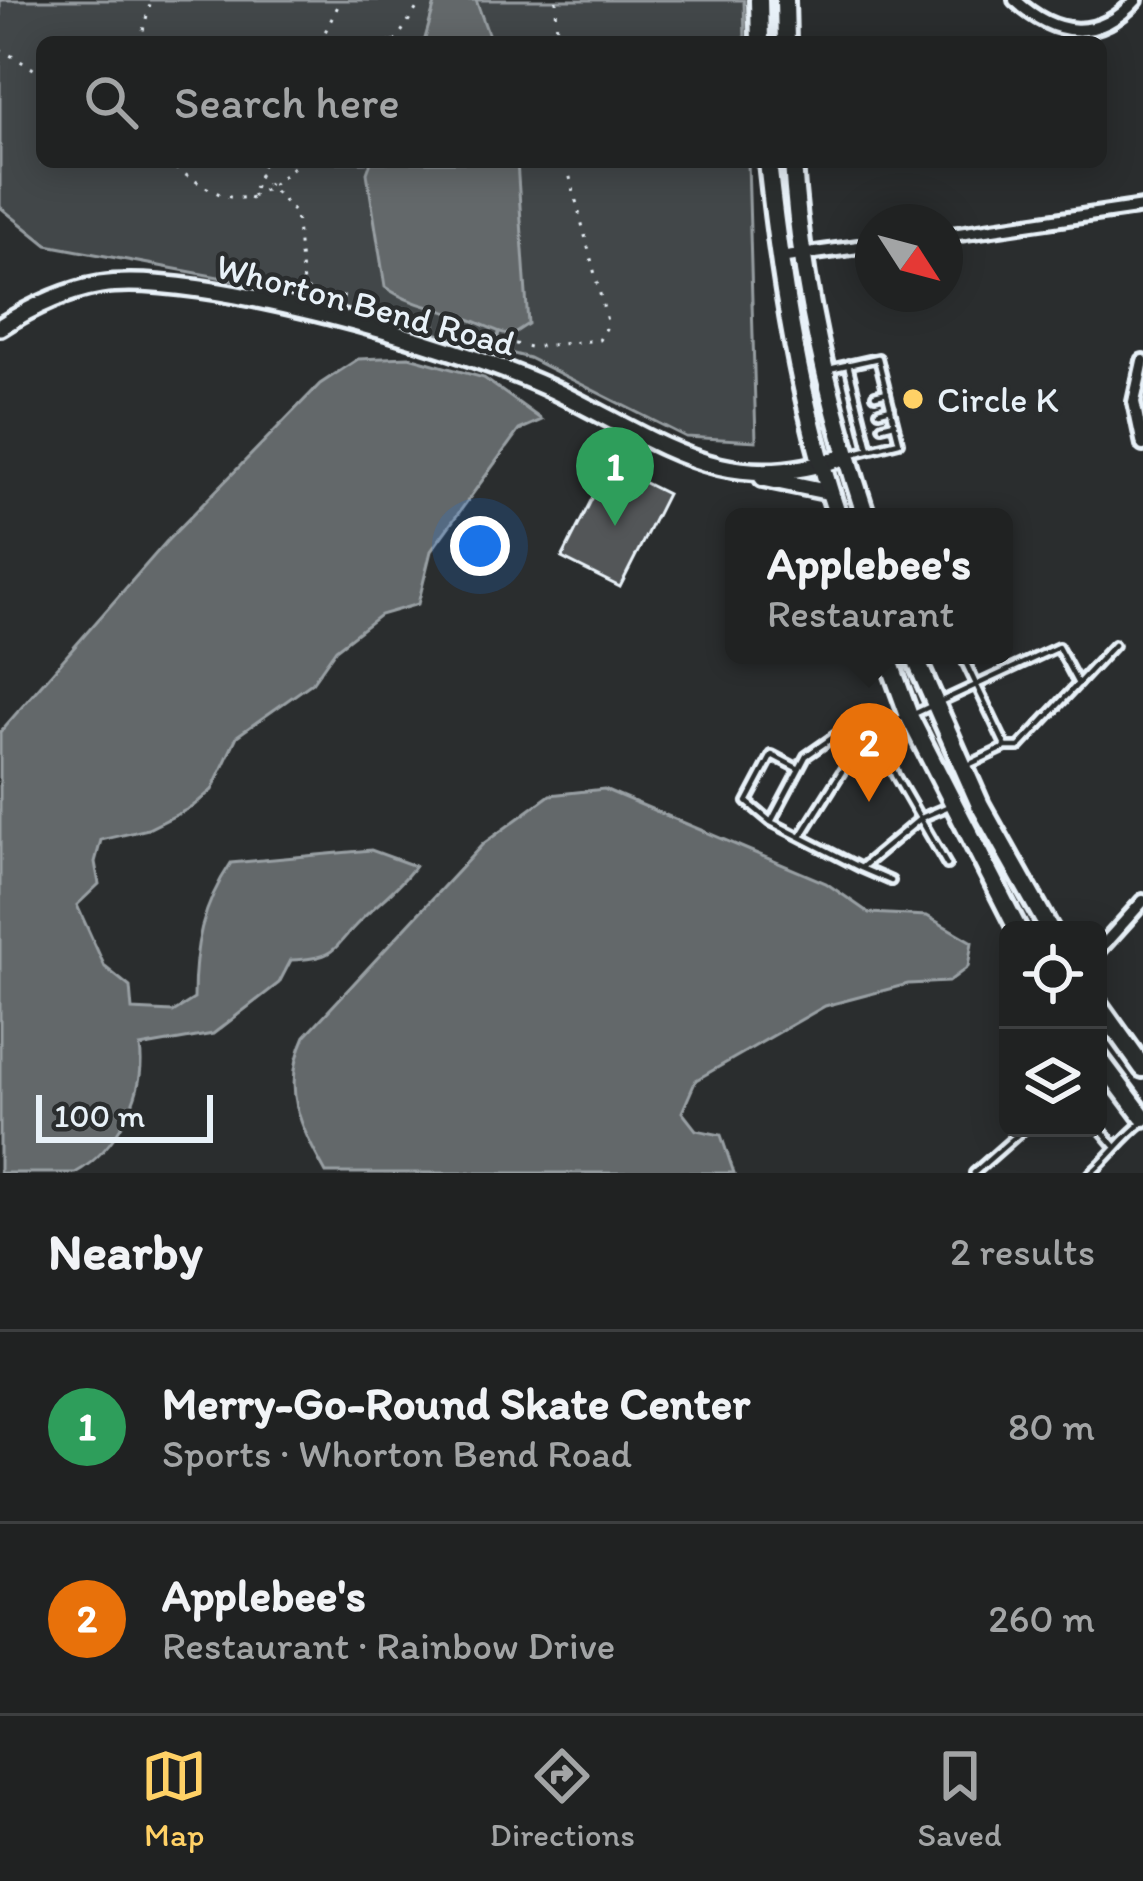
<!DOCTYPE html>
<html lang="en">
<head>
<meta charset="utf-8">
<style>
  body { margin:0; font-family:Itim,sans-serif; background:#282a2a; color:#f1f3f6 }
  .controls { position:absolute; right:36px; bottom:36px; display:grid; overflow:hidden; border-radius:18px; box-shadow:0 6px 30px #0003 }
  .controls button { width:108px; height:108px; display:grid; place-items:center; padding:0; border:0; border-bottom:3px solid #3d3f40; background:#202222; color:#f1f3f6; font:60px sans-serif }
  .compass { position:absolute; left:855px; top:204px; width:108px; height:108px; border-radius:50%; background:#202222; box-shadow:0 6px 30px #0003; rotate:126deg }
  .scale { position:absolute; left:36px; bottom:30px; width:177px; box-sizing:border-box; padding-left:12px; border:6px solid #e8f1f8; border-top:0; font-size:33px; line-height:42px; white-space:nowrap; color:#e8f1f8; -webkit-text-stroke:9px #2a2d2e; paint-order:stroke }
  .you { position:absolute; left:480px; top:546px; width:42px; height:42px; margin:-30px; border:9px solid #fff; border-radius:50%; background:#1a73e8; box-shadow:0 0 0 18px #1a73e833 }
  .badge { display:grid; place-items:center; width:78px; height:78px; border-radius:50%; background:#ffd166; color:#fff; font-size:39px; font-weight:700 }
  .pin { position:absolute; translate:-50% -99px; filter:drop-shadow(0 3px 6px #0008) }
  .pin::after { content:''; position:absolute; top:63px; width:42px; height:36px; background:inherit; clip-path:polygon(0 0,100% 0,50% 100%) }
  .popup { position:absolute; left:725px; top:508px; width:288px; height:156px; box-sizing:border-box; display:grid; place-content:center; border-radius:18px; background:#202222; filter:drop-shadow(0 3px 9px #0005); font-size:39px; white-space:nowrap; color:#a2a4a5 }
  .popup b { font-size:45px; color:#f1f3f6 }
  .popup::after { content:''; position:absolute; left:50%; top:100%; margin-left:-24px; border:24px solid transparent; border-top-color:#202222 }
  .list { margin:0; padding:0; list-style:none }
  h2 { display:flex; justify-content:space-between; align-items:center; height:156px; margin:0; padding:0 48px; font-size:51px }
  h2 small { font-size:39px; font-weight:400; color:#a2a4a5 }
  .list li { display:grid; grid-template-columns:78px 1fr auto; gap:36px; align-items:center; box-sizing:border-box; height:192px; padding:0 48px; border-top:3px solid #3d3f40 }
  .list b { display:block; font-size:45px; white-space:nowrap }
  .list p { margin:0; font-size:39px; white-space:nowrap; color:#a2a4a5 }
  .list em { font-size:39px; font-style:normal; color:#a2a4a5 }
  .icon { flex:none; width:66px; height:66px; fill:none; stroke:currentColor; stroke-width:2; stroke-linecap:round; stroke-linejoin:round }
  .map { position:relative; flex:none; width:1143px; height:1173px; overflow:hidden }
  .search { position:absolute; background:#202222; box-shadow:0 6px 30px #0003; left:36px; right:36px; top:36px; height:132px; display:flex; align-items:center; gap:30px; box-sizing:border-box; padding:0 42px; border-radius:18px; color:#a2a4a5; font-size:45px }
  .sheet { height:540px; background:#202222 }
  nav { display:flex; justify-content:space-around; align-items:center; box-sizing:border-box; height:168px; border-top:3px solid #3d3f40; background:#202222; font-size:33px; color:#a2a4a5 }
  nav a { display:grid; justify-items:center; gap:6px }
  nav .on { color:#ffd166 }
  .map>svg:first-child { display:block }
  .green { fill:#424648; stroke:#959ca0; stroke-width:3 }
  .water { fill:#63686b; stroke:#989fa3; stroke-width:3 }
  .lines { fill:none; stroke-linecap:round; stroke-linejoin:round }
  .stream { stroke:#989fa3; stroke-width:3 }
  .building { fill:#535759; stroke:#e8f1f8; stroke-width:3 }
  .lane-casing { stroke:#e8f1f8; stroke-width:14 }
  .street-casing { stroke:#e8f1f8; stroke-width:20 }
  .secondary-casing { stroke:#e8f1f8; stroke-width:24 }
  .primary-casing { stroke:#e8f1f8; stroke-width:26 }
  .path { stroke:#e8f1f8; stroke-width:3; stroke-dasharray:3 9; stroke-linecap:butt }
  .lane { stroke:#2a2d2e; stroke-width:4.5 }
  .street { stroke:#2a2d2e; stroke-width:10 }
  .secondary { stroke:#2a2d2e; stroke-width:15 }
  .primary { stroke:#2a2d2e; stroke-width:16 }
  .poi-dot { fill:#ffd166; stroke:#2a2d2e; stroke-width:4.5 }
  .labels { text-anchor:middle; stroke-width:9; stroke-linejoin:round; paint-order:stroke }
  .street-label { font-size:36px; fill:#e8f1f8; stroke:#2a2d2e }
  .poi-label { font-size:36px; fill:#e8f1f8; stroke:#2a2d2e; text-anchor:start }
</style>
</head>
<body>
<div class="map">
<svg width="1143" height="1173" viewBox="0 0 1143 1173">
  <rect width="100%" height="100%" fill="#2a2d2e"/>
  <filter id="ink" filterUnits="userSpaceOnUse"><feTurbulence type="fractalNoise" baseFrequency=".00833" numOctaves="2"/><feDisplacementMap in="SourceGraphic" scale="24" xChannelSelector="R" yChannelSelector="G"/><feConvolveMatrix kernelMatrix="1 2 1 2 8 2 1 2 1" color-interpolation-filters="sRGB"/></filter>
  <g filter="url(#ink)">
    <path class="green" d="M0 0H744L745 42H42V162H748L756 441 686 437 529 358 229 279 47 245 0 207Z"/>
    <path class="water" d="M436 0H476L491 42H424Z
      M371 162H517L528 324 511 335C495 332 481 323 466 318 436 308 411 305 385 287L367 173Z
      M409 357 484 378 542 420 519 430 431 551 418 604 380 615 336 649 312 683 237 736 212 790 192 807 148 829 101 840 95 862 99 884 77 905 105 967 130 987 132 1010 173 1012 194 999C194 947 202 906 231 863L371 850 415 866C399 888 380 901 361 920 331 949 339 958 291 960L279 983 213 1034 140 1047C147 1092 116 1151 75 1173 59 1173 18 1173 0 1173V732L166 542 320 384 358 359Z
      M604 789 826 883 869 913 927 916 972 942 968 967 948 982 908 984 825 1006 696 1080 682 1112 696 1130 721 1135 734 1173H326C300 1126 281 1088 305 1036L483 844 550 795Z"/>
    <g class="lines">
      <path class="stream" d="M490 360 499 333"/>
    </g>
    <path class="building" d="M609 465 667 494 620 587 562 558Z"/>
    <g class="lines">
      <g class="lane-casing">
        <path id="lane" d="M848 364 869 449
          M829 369 878 358 899 442 852 454
          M875 395 887 392
          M879 411 891 408
          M882 426 894 423
          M962 655 1006 747 968 765
          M916 713 1058 647 1078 684
          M878 725 895 775 947 865
          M835 740 872 734 878 725
          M1006 747H1019L1114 645
          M799 769 772 755 747 802 771 822 861 868 921 818 949 806
          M771 822 806 756 839 733 906 717
          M802 835 846 765 885 746
          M861 868 891 881
          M1098 1126 1114 1145
          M974 1173 1025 1128
          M1091 1173C1111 1156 1122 1138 1143 1122"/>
      </g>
      <g class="street-casing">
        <path id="street" d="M1015 0C1055 37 1098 42 1136 0
          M945 236 1143 207
          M779 258 873 245
          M1143 361 1134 402 1143 445
          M1098 951 1143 901"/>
      </g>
      <g class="secondary-casing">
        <path id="secondary" d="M0 327C30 308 64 291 100 285 199 270 455 345 549 388 656 438 723 502 846 456
          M763 478 830 492"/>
      </g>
      <g class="primary-casing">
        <path id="primary" d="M759 0 760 42
          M785 0 786 42
          M768 162C781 282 800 403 838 517
          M793 162C800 282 829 403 866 517
          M887 655 909 716 1018 930
          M914 655 980 805 1050 930
          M1098 1005 1143 1068
          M1098 1057 1143 1117"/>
      </g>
      <path class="path" d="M556 0 557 42
        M140 42 151 0
        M320 42 341 0
        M395 42 422 0
        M0 49 42 74
        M165 162C227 200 241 219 298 162
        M258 174 296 214 303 284 309 291 363 300 450 330 530 347 599 340 608 325 566 162
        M250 200 264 162"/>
      <use href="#lane" class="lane"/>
      <use href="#street" class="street"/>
      <use href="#secondary" class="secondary"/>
      <use href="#primary" class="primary"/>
    </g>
  </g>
  <circle class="poi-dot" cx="913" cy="399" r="12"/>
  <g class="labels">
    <g class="street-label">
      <text transform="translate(366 304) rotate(15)" y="13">Whorton Bend Road</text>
    </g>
    <g class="poi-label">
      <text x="937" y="412">Circle K</text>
    </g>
  </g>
</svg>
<div class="controls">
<button><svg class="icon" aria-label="locate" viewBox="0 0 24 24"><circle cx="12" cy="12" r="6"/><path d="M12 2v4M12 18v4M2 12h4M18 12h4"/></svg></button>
<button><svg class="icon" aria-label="layers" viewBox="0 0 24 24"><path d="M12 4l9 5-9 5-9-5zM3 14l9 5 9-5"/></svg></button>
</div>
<svg class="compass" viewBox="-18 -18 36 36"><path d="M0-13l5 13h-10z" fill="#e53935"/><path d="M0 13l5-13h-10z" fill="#a2a4a5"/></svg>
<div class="scale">100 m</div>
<div class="you"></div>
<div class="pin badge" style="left:615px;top:526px;background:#2e9e5b">1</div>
<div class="pin badge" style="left:869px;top:802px;background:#e8710a">2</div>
<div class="popup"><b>Applebee's</b>Restaurant</div>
<div class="search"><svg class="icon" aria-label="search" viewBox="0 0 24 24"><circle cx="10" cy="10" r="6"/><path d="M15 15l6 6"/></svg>Search here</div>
</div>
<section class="sheet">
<h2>Nearby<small>2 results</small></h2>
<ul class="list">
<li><span class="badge" style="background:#2e9e5b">1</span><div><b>Merry-Go-Round Skate Center</b><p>Sports · Whorton Bend Road</p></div><em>80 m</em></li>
<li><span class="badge" style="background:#e8710a">2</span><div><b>Applebee's</b><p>Restaurant · Rainbow Drive</p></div><em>260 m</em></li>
</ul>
</section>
<nav>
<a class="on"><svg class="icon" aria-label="map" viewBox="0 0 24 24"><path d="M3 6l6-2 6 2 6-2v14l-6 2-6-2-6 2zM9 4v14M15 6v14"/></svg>Map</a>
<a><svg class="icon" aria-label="directions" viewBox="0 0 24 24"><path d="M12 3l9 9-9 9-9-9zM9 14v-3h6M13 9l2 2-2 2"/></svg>Directions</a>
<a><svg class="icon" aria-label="saved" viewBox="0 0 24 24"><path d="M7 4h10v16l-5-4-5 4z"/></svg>Saved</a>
</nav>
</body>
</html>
